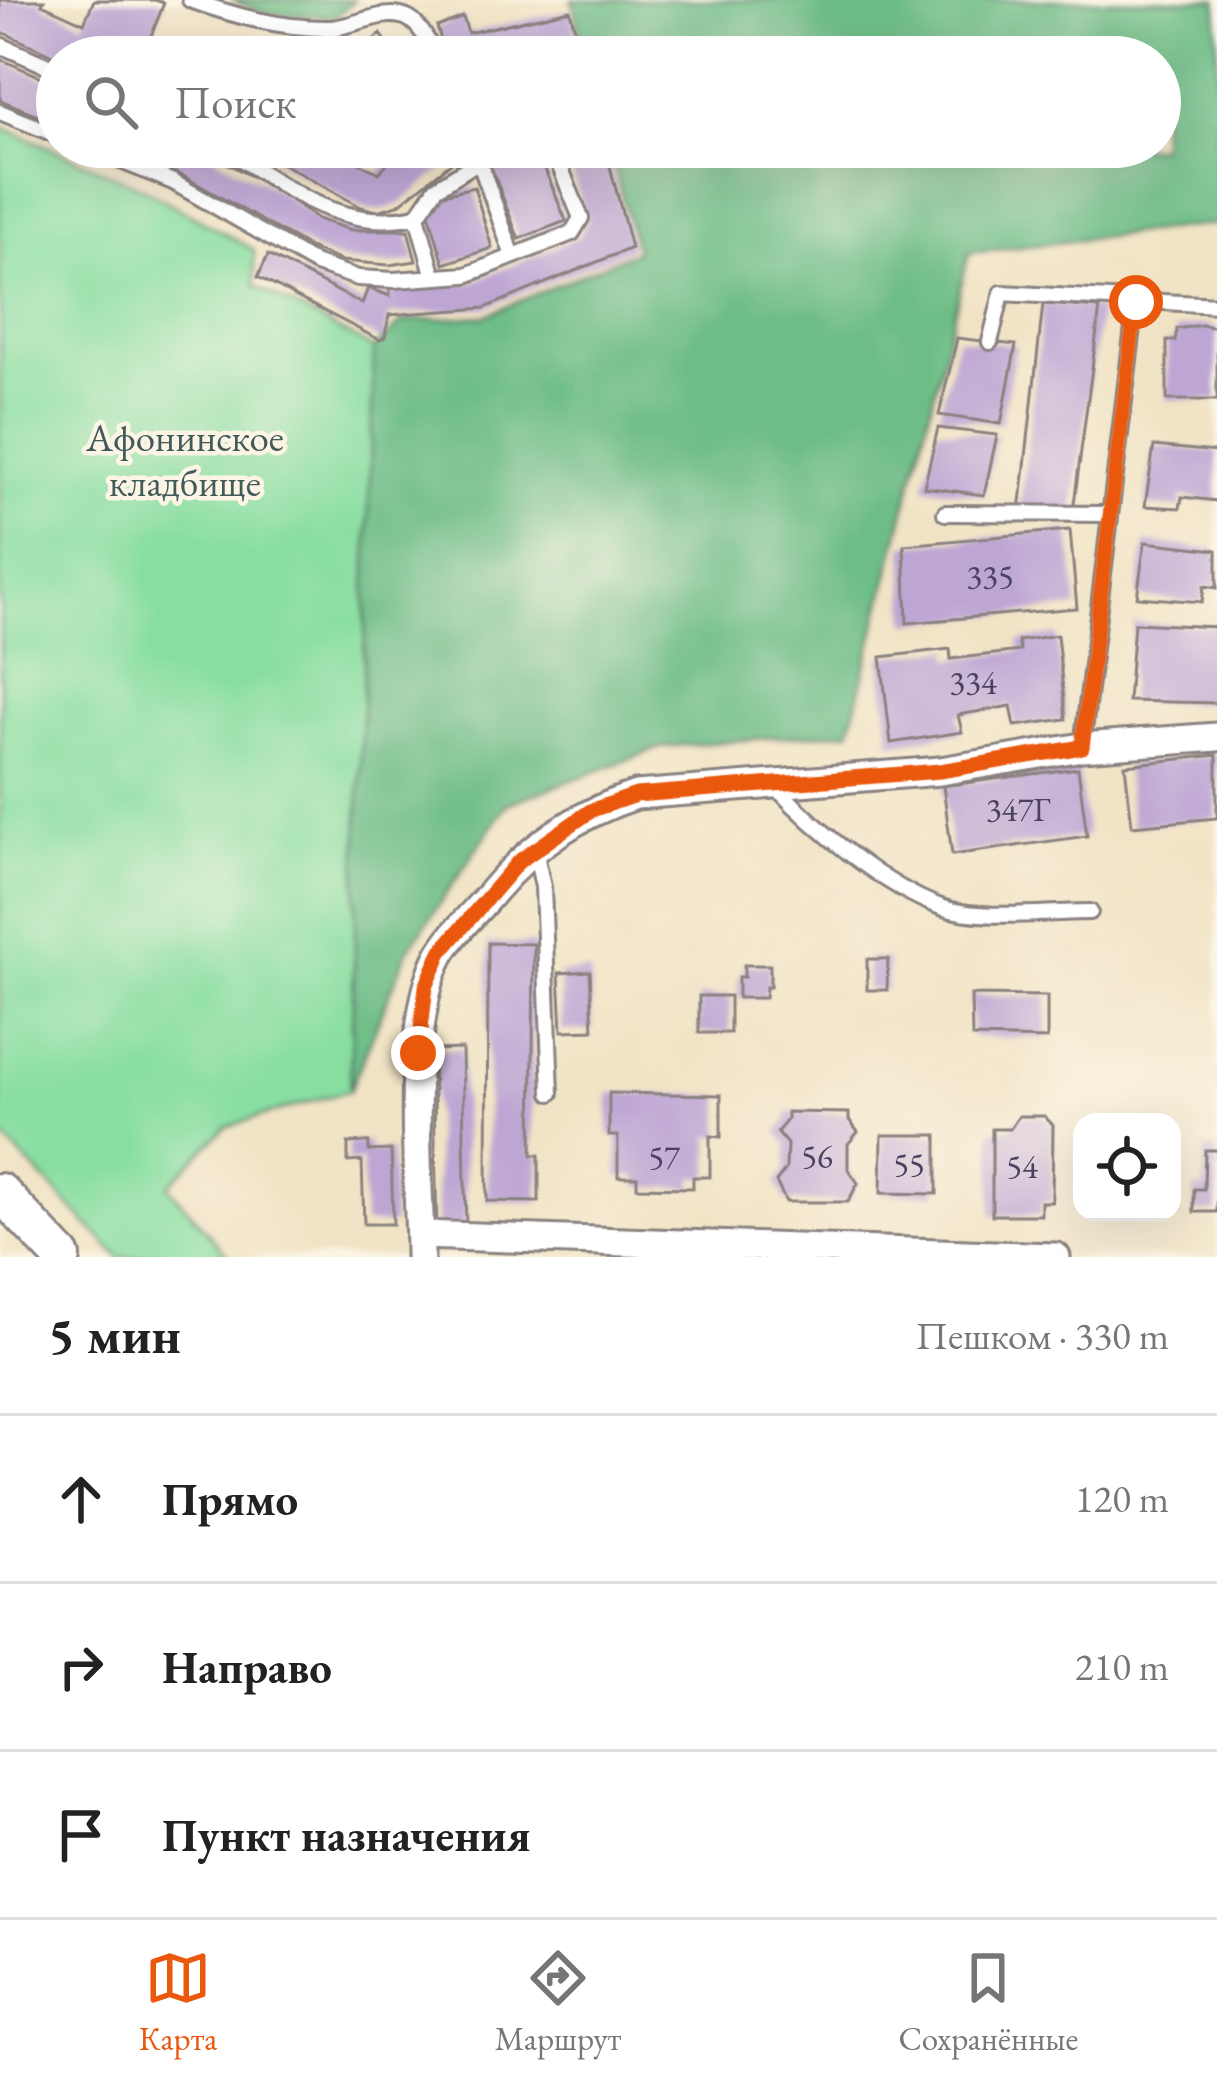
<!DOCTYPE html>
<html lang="ru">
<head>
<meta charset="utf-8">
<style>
  body { margin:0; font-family:"EB Garamond",serif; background:#f6f6f6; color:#222 }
  .controls { position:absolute; right:36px; bottom:36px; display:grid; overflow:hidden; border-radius:24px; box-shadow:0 12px 48px #0002 }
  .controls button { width:108px; height:108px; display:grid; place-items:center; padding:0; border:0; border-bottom:3px solid #e0e0e0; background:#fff; color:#222; font:60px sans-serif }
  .stop { position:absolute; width:36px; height:36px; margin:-27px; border:9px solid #ea580c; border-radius:50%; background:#fff }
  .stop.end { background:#ea580c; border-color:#fff; box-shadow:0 3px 12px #0008 }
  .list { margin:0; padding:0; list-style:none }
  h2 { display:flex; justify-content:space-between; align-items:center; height:156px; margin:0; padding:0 48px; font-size:51px }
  h2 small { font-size:39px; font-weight:400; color:#767676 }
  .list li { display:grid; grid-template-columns:78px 1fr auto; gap:36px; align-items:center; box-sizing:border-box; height:168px; padding:0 48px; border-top:3px solid #e0e0e0 }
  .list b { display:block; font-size:45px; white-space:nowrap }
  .list em { font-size:39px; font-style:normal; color:#767676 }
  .icon { flex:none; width:66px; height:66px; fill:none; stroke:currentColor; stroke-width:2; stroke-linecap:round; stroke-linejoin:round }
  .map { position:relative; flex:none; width:1217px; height:1257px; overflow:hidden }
  .search { position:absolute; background:#fff; box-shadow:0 12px 48px #0002; left:36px; right:36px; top:36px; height:132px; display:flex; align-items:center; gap:30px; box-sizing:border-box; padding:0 42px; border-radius:66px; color:#767676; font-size:45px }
  .sheet { height:660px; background:#fff }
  nav { display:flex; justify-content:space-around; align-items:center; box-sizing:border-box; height:168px; border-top:3px solid #e0e0e0; background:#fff; font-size:33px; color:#767676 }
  nav a { display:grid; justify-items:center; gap:6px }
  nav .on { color:#ea580c }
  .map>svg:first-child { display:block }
  .green { fill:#88dea1; stroke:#55806e; stroke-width:3 }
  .forest { fill:#6ebd87; stroke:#487061; stroke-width:3 }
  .building { fill:#bda6d4 }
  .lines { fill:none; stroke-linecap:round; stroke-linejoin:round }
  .service-casing { stroke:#8a8280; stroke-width:20 }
  .minor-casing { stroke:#8a8280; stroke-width:33 }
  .tertiary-casing { stroke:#8a8280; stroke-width:42 }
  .service { stroke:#fff; stroke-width:14 }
  .minor { stroke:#fff; stroke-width:27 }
  .tertiary { stroke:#fff; stroke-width:36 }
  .route { stroke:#ea580c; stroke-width:15 }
  .labels { text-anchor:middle; stroke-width:9; stroke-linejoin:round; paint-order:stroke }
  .number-label { font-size:33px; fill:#494361 }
  .park-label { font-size:39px; fill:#415a5a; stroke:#fcf5e5 }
</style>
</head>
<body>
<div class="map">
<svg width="1217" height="1257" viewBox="0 0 1217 1257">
  <rect width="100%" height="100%" fill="#fcf5e5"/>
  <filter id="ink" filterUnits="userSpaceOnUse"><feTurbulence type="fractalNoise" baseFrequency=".00833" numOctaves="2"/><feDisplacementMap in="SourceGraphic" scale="24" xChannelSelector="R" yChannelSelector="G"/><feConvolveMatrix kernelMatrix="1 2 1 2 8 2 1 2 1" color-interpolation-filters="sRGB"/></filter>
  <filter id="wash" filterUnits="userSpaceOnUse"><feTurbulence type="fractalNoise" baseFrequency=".004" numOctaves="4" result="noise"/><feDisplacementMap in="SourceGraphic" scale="48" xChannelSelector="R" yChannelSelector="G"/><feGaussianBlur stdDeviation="2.7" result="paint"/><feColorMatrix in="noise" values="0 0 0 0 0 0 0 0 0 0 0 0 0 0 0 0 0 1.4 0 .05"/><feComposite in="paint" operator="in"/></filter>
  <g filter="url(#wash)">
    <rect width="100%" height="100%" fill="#f1e3c5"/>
    <path class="green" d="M0 126 141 187 254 250 255 286 374 349 350 1090 226 1127 168 1186 229 1257H119L0 1134Z"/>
    <path class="forest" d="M231 0H354L336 17 265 13Z
      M572 0H1217V224L969 253 850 731 662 747 507 804 407 952 350 1090 374 349 403 321 485 316 636 251 609 147H1160V57H586Z"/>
    <g id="blocks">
      <path class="building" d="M0 0H44L42 4 84 23 94 0H155L164 3 146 49 159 57H57L0 31Z
        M570 10 582 57H555L553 42 512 48 485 57H446L437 27 463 17 468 33Z
        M381 34 396 56 409 47 417 57H348Z
        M0 59 57 84V123L0 100Z
        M114 147H197L280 192 317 219 351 230H408L416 261 389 265 342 261 316 251 183 176Z
        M252 147H326L379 173 395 154 391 147 467 150 398 205 377 211 361 207Z
        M527 147H536L566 221 519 239 489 162Z
        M563 147H605L631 248 485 308 389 315 385 337 380 340 258 277 268 255 362 304 368 288 390 296V287L470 283 579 237 587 218Z
        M474 187 492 248 444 264 429 213 443 194Z
        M1043 304 1100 308 1073 511H1020Z
        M1202 325 1217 328V400H1167V341H1175L1177 329Z
        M957 338 1016 345 1001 424 939 415Z
        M938 428 997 435 984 495 924 487Z
        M1154 446 1217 452V501L1182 497 1180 508 1145 506Z
        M1070 530 1077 608 907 623 904 545Z
        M1145 542 1217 550V588L1204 586 1202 602 1137 597Z
        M1134 623 1217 627V703L1128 701Z
        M1057 635 1066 719 1015 726 1011 706 958 715 962 732 891 743 881 657 950 649 951 659 1020 651 1018 641Z
        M1217 755V818L1132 826 1125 765Z
        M1078 768 1087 836 952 855 943 786Z
        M488 943 534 944 532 1155H539V1202L487 1201Z
        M867 959H888L887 990H867Z
        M744 965H770V987H766L765 998H738V977H744Z
        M590 971 593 1030 562 1031 559 973Z
        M971 995 1047 996V1039L972 1037Z
        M699 996H730V1033H699Z
        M462 1049 466 1227 437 1228 433 1050Z
        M609 1093 721 1095V1137L710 1136V1177H693V1188L637 1187V1177H618V1136H609Z
        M787 1112 849 1113V1120L858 1132 848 1144V1169L858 1183 848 1202H786L776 1182 786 1169 787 1144 777 1132 787 1120Z
        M1019 1116H1044L1053 1125 1052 1202H1041V1215H992V1129H1010Z
        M882 1135H937V1194L881 1193Z
        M369 1142V1151L391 1150 393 1224H364L362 1161 348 1162V1143Z
        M1205 1150H1217V1212H1194V1189H1204Z"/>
    </g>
  </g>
  <g filter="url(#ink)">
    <use href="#blocks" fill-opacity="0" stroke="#8a8280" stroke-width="3"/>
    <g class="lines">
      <g class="service-casing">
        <path id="service" d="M190 0C235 16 279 28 327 28 352 29 384 6 409 19 422 27 429 44 436 57
          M0 45 57 70
          M0 112 57 135
          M86 147 173 182 316 264 358 278 394 280 466 275 572 233 581 218 552 147
          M222 147C286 186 338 233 417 216L436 188 479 161 474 147
          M417 216 434 277
          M513 256 479 161 515 147
          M990 342 1002 293 1217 305
          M945 513 1108 514
          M1082 747 1136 302
          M776 787C816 830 885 887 941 907 980 921 1048 912 1090 912
          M535 850 543 887 551 1093"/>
      </g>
      <g class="minor-casing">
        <path id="minor" d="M420 1235 1056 1257
          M420 1257C420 1177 403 1023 440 955 453 932 476 912 493 891 533 844 578 814 636 795L940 771 1082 747 1217 737"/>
      </g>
      <g class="tertiary-casing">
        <path id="tertiary" d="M0 1192 62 1257"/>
      </g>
      <use href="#service" class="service"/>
      <use href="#minor" class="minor"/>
      <use href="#tertiary" class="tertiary"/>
    </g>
  </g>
  <g class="lines" filter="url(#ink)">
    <path class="route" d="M418 1053 426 987 441 952 518 862 592 810 636 795 940 771 1082 747 1136 302"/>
  </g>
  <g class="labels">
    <g class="number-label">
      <text x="990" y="588">335</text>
      <text x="973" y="694">334</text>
      <text x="1018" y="821">347Г</text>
      <text x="817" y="1168">56</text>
      <text x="664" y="1169">57</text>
      <text x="909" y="1176">55</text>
      <text x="1022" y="1178">54</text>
    </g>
    <g class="park-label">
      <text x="185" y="451">Афонинское<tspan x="185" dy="45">кладбище</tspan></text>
    </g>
  </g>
</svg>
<div class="controls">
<button><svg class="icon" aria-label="locate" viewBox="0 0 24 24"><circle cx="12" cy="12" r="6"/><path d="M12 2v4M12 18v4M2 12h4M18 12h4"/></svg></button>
</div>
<div class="stop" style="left:1136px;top:302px"></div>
<div class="stop end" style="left:418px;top:1053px"></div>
<div class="search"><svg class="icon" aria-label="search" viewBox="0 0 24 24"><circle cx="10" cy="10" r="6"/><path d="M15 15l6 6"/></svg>Поиск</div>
</div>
<section class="sheet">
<h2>5 мин<small>Пешком · 330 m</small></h2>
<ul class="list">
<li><svg class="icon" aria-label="ahead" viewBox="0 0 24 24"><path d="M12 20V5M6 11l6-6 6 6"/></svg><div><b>Прямо</b></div><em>120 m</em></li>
<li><svg class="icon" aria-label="right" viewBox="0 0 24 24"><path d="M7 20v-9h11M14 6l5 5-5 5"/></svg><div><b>Направо</b></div><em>210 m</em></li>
<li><svg class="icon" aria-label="arrive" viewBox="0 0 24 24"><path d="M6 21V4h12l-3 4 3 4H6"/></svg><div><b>Пункт назначения</b></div></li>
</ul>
</section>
<nav>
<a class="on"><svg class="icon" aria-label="map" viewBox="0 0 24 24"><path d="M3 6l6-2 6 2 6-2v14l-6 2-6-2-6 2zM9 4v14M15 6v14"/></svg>Карта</a>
<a><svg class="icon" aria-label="directions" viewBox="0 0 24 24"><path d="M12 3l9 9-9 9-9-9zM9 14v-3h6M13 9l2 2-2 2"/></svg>Маршрут</a>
<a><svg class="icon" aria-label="saved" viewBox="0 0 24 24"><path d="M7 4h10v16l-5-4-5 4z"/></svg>Сохранённые</a>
</nav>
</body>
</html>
